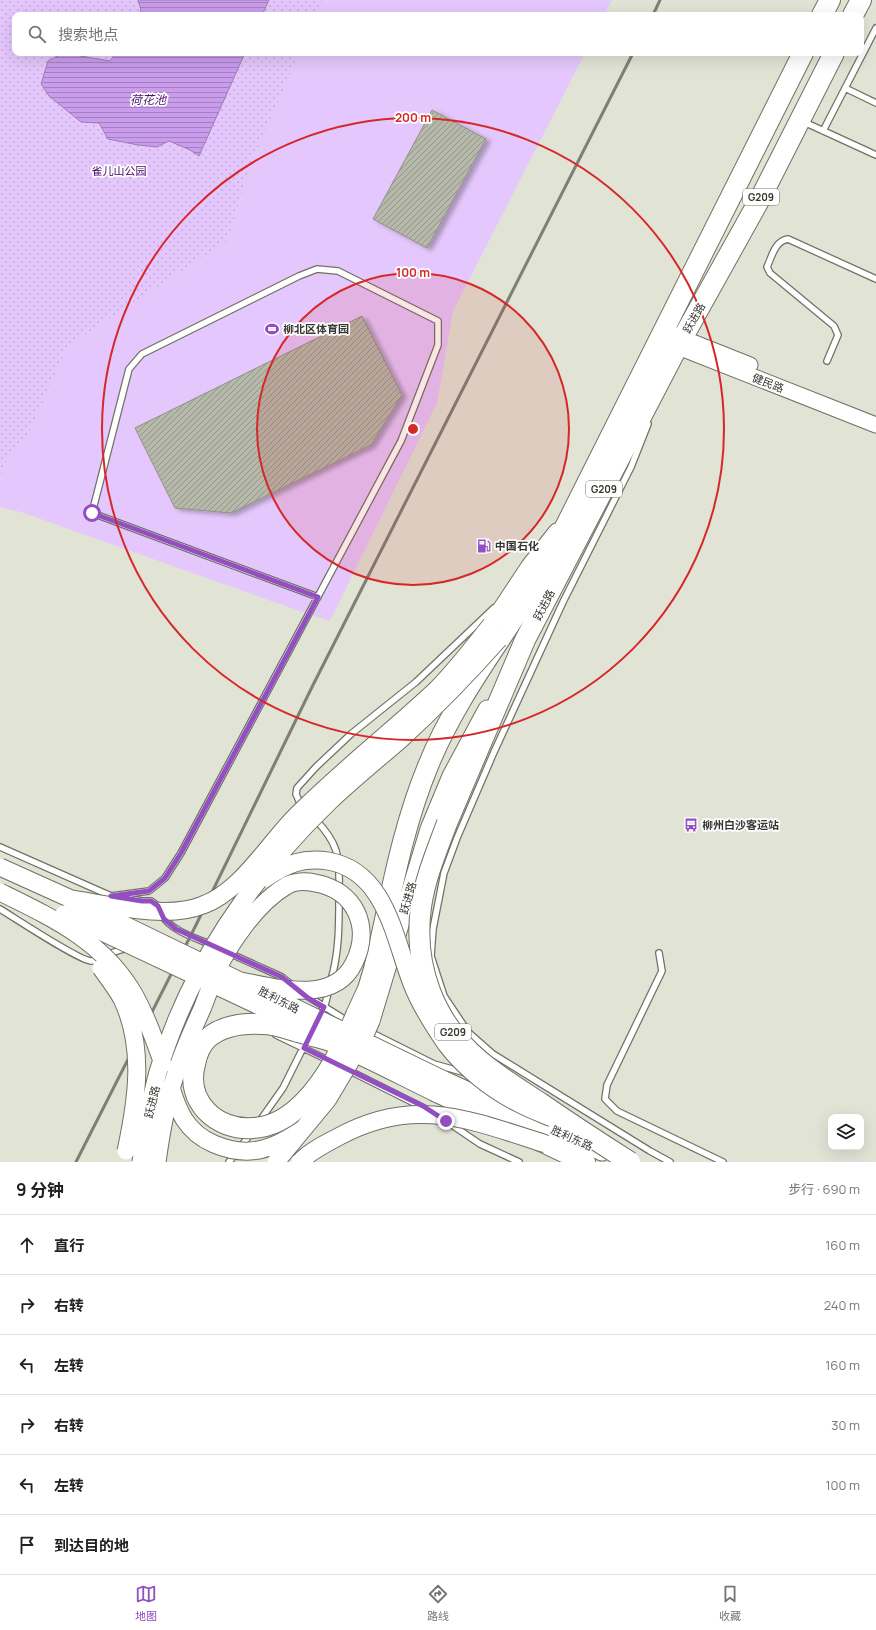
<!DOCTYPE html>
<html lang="zh">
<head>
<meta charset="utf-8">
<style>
  body { margin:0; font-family:Manrope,"Noto Sans SC",sans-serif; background:#f6f6f6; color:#202124 }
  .controls { position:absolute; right:12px; bottom:12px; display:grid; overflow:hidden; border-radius:8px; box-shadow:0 4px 16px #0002 }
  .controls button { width:36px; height:36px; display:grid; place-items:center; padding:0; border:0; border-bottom:1px solid #e0e0e0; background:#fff; color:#202124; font:20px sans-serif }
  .stop { position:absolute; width:12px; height:12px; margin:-9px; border:3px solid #934ec2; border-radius:50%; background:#fff }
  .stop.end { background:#934ec2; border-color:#fff; box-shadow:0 1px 4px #0008 }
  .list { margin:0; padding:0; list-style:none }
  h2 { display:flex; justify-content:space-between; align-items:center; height:52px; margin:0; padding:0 16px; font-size:17px }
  h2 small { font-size:13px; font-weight:400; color:#757577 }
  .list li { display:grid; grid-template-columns:26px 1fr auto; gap:12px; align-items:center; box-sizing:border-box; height:60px; padding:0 16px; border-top:1px solid #e0e0e0 }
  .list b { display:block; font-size:15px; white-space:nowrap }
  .list em { font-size:13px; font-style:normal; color:#757577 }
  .icon { flex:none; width:22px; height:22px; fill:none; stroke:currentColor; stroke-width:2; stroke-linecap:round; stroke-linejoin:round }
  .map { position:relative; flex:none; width:876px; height:1162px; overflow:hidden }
  .search { position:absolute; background:#fff; box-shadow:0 4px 16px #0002; left:12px; right:12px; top:12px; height:44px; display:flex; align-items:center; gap:10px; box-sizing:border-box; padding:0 14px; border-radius:8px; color:#757577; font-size:15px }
  .sheet { height:412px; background:#fff }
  nav { display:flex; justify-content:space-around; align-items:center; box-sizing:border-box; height:56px; border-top:1px solid #e0e0e0; background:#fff; font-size:11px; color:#757577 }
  nav a { display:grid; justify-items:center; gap:2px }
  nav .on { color:#934ec2 }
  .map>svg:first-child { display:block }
  .green { fill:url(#green-dots) }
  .pitch { fill:#e4c7fc }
  .water { fill:url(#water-rules); stroke:#9d7eb4 }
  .building { fill:url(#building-hatch); stroke:#8e9183; filter:url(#shadow) }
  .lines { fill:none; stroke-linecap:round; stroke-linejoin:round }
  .lane-casing { stroke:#6f7265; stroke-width:8 }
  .secondary-casing { stroke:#6f7265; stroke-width:17 }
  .primary-casing { stroke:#6f7265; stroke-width:19 }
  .highway-casing { stroke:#6f7265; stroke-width:22 }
  .lane { stroke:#fff; stroke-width:5.5 }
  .secondary { stroke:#fff; stroke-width:15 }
  .primary { stroke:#fff; stroke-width:17 }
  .highway { stroke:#fff; stroke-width:20 }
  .rail { stroke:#7e7f76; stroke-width:3 }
  .primary-bridge-casing { stroke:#6f7265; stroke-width:19; stroke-linecap:butt }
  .highway-bridge-casing { stroke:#6f7265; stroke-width:22; stroke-linecap:butt }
  .primary-bridge { stroke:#fff; stroke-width:17 }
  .highway-bridge { stroke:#fff; stroke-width:20 }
  .route { stroke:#934ec2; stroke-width:5 }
  .ring { fill:none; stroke:#d62828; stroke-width:2 }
  .labels { text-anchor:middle; stroke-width:3.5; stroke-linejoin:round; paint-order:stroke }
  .shield { fill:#fff; stroke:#72736f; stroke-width:1 }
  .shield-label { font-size:10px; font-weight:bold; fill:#363731 }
  .park-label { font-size:11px; fill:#460467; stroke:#fff }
  .street-label { font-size:11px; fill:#363731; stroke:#fff }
  .poi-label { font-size:11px; font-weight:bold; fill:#363731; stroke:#fff; text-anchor:start }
  .water-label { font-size:12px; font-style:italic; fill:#501372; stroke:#fff }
  .centre { fill:#d62828; stroke:#fff; stroke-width:2 }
  .ring-label { font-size:12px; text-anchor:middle; font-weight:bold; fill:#d62828; stroke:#fff; stroke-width:3.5; stroke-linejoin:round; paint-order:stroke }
</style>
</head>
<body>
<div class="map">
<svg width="876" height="1162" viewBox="0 0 876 1162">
  <defs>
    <pattern id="green-dots" width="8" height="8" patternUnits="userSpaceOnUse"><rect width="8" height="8" fill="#e4c7fc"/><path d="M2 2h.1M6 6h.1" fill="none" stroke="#c4acd8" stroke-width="1.8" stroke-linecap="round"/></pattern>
    <pattern id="water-rules" width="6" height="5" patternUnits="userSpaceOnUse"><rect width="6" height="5" fill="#c99cec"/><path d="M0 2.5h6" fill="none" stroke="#a480c0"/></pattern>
    <pattern id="building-hatch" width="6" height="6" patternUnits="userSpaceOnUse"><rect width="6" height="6" fill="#b6b8aa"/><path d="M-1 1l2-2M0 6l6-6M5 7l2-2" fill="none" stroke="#95968b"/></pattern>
    <filter id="shadow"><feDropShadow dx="4.5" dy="2.5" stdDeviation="2" flood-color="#0004"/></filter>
  </defs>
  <rect width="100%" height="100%" fill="#e1e3d5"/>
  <path class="green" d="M0 0H323L316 15H15V53H300L251 164 228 241 68 346 28 435 6 462 0 480Z"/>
  <path class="pitch" d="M323 0H612L604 15H316Z
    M300 53H585L453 311 437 403 330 621 297 610 21 512 0 507V480L6 462 28 435 68 346 228 241 251 164Z"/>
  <path class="water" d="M138 0H269L262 15H139L141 10Z
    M63 53 110 61 116 53H245L199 156 190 150 169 141 157 147 138 145 108 139 99 123 81 122 49 96 41 84 48 61Z"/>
  <path class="building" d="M432 110 486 139 427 248 373 219Z
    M362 316 402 395 371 445 231 513 175 508 135 428Z"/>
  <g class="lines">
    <g class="lane-casing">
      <path id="lane" d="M845 88 876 103
        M804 122 876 155
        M823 131 876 28
        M827 361 838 335 834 326 770 273 767 267C772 256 775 241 788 239L876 279
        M648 424 631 467 563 602 494 752 457 838 444 873 433 929 431 956 444 996 468 1032 493 1054 650 1151 670 1162
        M304 806 299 801 296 794 297 788 316 767 351 734 416 682 494 608
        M315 819C338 843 340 856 339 889
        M0 847 111 896 142 901H151L159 907
        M111 896 149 891 165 878 181 853 401 441 438 345V321L338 271 317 269 299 276 142 354 129 369 92 513 318 597
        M0 909C15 918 78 960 91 961 103 961 112 950 125 949
        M162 915C171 931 196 938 212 945
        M229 953 282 977 292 985
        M659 953 662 971 607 1085 605 1099 617 1111 723 1162
        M331 980C339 953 339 926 339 898
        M304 994 349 1022
        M318 1018 325 1005 329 989
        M368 1031 434 1064 466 1073
        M276 1035 330 1061
        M348 1070 428 1110
        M259 1122 283 1088 308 1038
        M449 1123 480 1144 519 1162
        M229 1162 252 1132"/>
    </g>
    <g class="secondary-casing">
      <path id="secondary" d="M672 334 750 365
        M668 343 876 425"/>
    </g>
    <g class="primary-casing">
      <path id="primary" d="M491 625 530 566 557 532
        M371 1021 429 829 451 776 487 709
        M442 1079 602 1152"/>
    </g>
    <g class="highway-casing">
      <path id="highway" d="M822 15 830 0
        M853 15 861 0
        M447 823 525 640 677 348 761 197 834 53
        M356 1015 368 989 374 969C390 901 401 831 428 766 456 696 504 638 542 573L803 53
        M437 1092 585 1162"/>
    </g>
    <use href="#lane" class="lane"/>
    <use href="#secondary" class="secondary"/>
    <use href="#primary" class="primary"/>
    <use href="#highway" class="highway"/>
    <path class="rail" d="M653 15 660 0
      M76 1162 196 925 312 687 633 53"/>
    <g class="primary-bridge-casing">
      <path id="primary-bridge" d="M0 867 71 899 442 1079
        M266 878C286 864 304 857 328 861 386 871 394 938 412 984 420 1005 433 1025 446 1044 464 1068 492 1090 518 1103 529 1109 540 1113 552 1118
        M0 892C53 918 105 942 135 996 147 1018 155 1041 163 1064
        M71 899C110 905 167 920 203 905 241 891 268 844 296 816 341 771 390 733 436 690 456 670 473 647 491 625
        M64 914 304 1027
        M101 968C108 978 116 988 122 999 145 1047 137 1100 126 1151
        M171 1087C174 1098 178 1109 184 1119 191 1130 202 1139 214 1144 249 1159 273 1149 303 1129
        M141 1162C145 1132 150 1101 158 1072 189 968 252 876 329 802 352 780 377 760 401 739 436 707 468 674 499 639
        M157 1162C161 1133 166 1104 175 1076 182 1053 192 1031 202 1009 207 997 211 984 216 972 230 943 257 903 286 886 294 881 306 881 315 883 355 890 372 927 354 963 334 1005 276 988 241 981
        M276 1162 328 1099 362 1042 371 1021
        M300 1162C310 1151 325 1144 338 1137 414 1095 470 1120 546 1144"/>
    </g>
    <g class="highway-bridge-casing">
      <path id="highway-bridge" d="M447 823C437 850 425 878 421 907 413 966 434 1022 480 1061 499 1077 521 1090 542 1104 571 1124 600 1143 630 1162
        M356 1015C343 1046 327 1079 303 1103 289 1117 273 1127 253 1128 217 1131 185 1102 195 1064 197 1054 200 1045 208 1038 223 1025 245 1023 263 1024 275 1024 287 1029 298 1032 311 1036 324 1038 336 1043 370 1058 404 1076 437 1092"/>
    </g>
    <use href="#primary-bridge" class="primary-bridge"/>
    <use href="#highway-bridge" class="highway-bridge"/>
  </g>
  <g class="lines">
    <path class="route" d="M92 513 318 597 181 853 165 878 149 891 111 896 142 901H151L158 906 164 919 176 929 282 977 308 998 324 1007 304 1048 423 1106 446 1121"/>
  </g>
  <circle cx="413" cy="429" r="156" fill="#d62828" fill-opacity=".12"/>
  <g class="ring">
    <circle cx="413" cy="429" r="156"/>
    <circle cx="413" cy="429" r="311"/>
  </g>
  <defs>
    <g id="stadium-bare" transform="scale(1.08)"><path d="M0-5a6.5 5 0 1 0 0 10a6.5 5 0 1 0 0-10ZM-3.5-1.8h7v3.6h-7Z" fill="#934ec2" stroke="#fff" stroke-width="2.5" paint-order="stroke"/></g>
    <g id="fuel-bare" transform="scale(1.08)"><path d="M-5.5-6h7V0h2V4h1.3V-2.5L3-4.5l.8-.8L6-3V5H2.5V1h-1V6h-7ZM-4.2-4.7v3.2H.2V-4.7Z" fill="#934ec2" stroke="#fff" stroke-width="2.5" paint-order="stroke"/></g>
    <g id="bus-bare" transform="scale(1.08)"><path d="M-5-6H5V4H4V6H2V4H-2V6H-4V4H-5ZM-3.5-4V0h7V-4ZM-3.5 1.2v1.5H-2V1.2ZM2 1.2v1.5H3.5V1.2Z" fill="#934ec2" stroke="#fff" stroke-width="2.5" paint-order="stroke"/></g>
  </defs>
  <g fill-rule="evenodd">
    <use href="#stadium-bare" x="272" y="329"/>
    <use href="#fuel-bare" x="484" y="546"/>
    <use href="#bus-bare" x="691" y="825"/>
  </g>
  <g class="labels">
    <g class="shield">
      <rect x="743" y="189" width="36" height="16" rx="3"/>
      <rect x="586" y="481" width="36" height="16" rx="3"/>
      <rect x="435" y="1024" width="36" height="16" rx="3"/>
    </g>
    <g class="shield-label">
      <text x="761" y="201">G209</text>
      <text x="604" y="493">G209</text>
      <text x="453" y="1036">G209</text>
    </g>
    <g class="park-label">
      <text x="119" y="175">雀儿山公园</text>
    </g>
    <g class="street-label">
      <text transform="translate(694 318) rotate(-61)" y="4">跃进路</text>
      <text transform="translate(768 383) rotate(21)" y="4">健民路</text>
      <text transform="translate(544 605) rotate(-63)" y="4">跃进路</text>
      <text transform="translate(408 898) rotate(-74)" y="4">跃进路</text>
      <text transform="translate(279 1000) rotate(27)" y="4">胜利东路</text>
      <text transform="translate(152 1102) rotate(-77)" y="4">跃进路</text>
      <text transform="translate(572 1138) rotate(24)" y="4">胜利东路</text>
    </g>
    <g class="poi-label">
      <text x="283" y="333">柳北区体育园</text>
      <text x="495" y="550">中国石化</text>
      <text x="702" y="829">柳州白沙客运站</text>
    </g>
    <g class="water-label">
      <text x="148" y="104">荷花池</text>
    </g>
  </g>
  <circle cx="413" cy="429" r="6" class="centre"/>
  <g class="ring-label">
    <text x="413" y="122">200 m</text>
    <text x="413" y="277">100 m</text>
  </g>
</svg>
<div class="controls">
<button><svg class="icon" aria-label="layers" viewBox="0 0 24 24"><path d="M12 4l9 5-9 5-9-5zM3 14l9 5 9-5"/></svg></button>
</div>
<div class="stop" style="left:92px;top:513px"></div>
<div class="stop end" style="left:446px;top:1121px"></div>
<div class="search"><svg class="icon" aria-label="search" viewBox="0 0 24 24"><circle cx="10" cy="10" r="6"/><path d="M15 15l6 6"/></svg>搜索地点</div>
</div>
<section class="sheet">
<h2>9 分钟<small>步行 · 690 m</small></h2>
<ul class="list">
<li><svg class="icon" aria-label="ahead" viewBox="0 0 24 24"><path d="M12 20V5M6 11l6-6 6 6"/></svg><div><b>直行</b></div><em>160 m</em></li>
<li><svg class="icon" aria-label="right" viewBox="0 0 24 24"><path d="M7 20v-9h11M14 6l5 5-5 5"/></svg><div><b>右转</b></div><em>240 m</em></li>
<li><svg class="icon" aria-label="left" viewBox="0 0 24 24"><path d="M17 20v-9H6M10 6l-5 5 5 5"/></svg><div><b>左转</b></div><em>160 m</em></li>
<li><svg class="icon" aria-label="right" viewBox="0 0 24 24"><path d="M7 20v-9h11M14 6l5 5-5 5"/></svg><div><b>右转</b></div><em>30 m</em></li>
<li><svg class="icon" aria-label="left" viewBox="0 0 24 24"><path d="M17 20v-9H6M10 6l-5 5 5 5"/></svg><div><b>左转</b></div><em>100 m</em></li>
<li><svg class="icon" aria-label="arrive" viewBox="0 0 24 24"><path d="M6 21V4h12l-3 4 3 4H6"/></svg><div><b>到达目的地</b></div></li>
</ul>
</section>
<nav>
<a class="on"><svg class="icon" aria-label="map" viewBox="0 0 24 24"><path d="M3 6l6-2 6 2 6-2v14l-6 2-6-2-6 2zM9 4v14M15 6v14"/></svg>地图</a>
<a><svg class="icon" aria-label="directions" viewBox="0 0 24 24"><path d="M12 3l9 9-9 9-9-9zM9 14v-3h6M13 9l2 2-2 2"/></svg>路线</a>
<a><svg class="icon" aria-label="saved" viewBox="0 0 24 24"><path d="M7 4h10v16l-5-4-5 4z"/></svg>收藏</a>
</nav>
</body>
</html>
